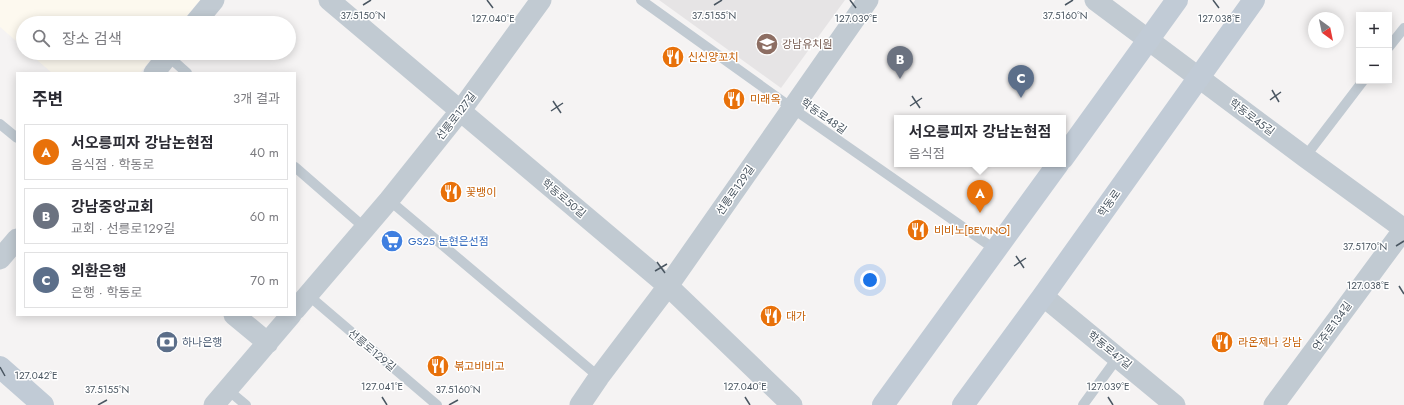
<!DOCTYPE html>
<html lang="ko">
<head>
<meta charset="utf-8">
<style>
  body { margin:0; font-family:Jost,"Noto Sans KR",sans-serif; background:#f7f7f7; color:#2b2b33 }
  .controls { position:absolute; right:12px; top:12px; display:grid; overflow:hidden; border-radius:0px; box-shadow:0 2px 10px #0003 }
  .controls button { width:36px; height:36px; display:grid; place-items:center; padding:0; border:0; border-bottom:1px solid #e1e1e2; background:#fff; color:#2b2b33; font:20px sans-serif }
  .compass { position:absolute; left:1308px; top:12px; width:36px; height:36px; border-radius:50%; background:#fff; box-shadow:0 2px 10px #0003; rotate:147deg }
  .you { position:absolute; left:870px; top:280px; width:14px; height:14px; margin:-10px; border:3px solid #fff; border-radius:50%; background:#1a73e8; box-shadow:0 0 0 6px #1a73e833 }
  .badge { display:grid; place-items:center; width:26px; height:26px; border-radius:50%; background:#b45309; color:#fff; font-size:13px; font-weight:700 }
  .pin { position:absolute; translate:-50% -33px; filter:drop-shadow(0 1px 2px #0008) }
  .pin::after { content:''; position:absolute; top:21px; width:14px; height:12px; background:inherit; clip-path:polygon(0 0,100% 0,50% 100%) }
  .popup { position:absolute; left:894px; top:115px; width:172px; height:52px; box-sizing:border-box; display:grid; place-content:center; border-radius:0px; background:#fff; filter:drop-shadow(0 1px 3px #0005); font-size:13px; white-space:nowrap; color:#7c7c81 }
  .popup b { font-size:15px; color:#2b2b33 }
  .popup::after { content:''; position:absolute; left:50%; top:100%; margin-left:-8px; border:8px solid transparent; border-top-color:#fff }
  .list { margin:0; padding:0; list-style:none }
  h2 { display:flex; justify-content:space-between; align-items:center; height:52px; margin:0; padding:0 16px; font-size:17px }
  h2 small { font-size:13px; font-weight:400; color:#7c7c81 }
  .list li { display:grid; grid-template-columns:26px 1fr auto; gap:12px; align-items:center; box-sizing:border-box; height:56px; margin:0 8px 8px; padding:0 8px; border:1px solid #e1e1e2; border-radius:0px }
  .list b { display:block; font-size:15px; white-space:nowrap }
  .list p { margin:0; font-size:13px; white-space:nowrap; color:#7c7c81 }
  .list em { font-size:13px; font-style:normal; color:#7c7c81 }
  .icon { flex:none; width:22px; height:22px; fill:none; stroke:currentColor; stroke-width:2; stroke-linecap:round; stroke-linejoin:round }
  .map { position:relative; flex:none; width:1404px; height:405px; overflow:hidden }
  .search { position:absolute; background:#fff; box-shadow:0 2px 10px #0003; left:16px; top:16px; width:280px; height:44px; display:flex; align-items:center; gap:10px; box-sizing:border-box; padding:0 14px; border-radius:22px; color:#7c7c81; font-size:15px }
  .panel { position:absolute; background:#fff; box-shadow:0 2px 10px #0003; left:16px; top:72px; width:280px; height:244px; border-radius:0px }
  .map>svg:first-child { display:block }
  .commercial { fill:#fdf9ef }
  .education { fill:#e6e4e5 }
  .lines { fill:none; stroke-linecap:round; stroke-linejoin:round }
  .service { stroke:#c1cad2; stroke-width:10 }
  .minor { stroke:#c1cad2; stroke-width:21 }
  .secondary { stroke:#c1cbd6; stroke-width:22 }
  .ticks { fill:none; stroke:#4a5661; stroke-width:1.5 }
  .labels { text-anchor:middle; stroke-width:3; stroke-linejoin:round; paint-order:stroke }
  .education-label { font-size:11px; fill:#785e54; stroke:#fff; text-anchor:start }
  .food-label { font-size:11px; fill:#c56008; stroke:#fff; text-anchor:start }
  .street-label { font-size:11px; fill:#4a5661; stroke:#fff }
  .shop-label { font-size:11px; fill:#366cbe; stroke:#fff; text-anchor:start }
  .service-label { font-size:11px; fill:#4e5e75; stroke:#fff; text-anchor:start }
  .ticks-label { font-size:10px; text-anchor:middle; fill:#4a5661; stroke:#fff; stroke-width:3; stroke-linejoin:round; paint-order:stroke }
</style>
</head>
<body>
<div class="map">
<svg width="1404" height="405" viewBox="0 0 1404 405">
  <rect width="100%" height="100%" fill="#f5f3f3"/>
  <path class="commercial" d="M0 0H200L181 23H23V47L0 27Z
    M29 53H156L140 73H52Z"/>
  <path class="education" d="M659 0H845L781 88Z"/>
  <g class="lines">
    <path class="service" d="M641 0 792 108 996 250
      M1389 47 1404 28
      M168 56 187 73
      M0 124 17 138
      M1305 157 1363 81
      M295 167 365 228
      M389 200 599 377
      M308 295 437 405
      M228 390 246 405
      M1083 405 1118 357"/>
    <path class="minor" d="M329 0 668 286 792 405
      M1095 0 1305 157 1404 229
      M195 23 214 0
      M154 73 170 53
      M0 259 17 239
      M1043 296 1175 405
      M295 310 389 200 461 110 541 0
      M234 315 268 343
      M214 405 291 315
      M580 405 599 377 668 286 868 0
      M1274 405 1404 229"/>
    <path class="secondary" d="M1063 158 1177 0
      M0 367 43 405
      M883 405 1058 164
      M963 405 1043 296 1254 0"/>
  </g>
  <path class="ticks" d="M487 0 493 8M850 0 856 8M1213 0 1219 8M363 5 371 0M714 5 722 0M1065 5 1073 0M1272 90 1279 102M912 96 920 108M1270 100 1281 92M553 101 561 113M910 106 922 98M551 111 563 103M1396 246 1404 241M1016 256 1024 268M657 262 665 273M1014 266 1026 258M655 271 667 264M1399 286 1404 294M0 367 5 376M382 397 387 405M745 397 750 405M1108 397 1113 405M98 405 107 400M449 405 458 400"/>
  <defs>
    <g id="school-disc" transform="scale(1.15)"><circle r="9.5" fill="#8d6e63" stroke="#fff"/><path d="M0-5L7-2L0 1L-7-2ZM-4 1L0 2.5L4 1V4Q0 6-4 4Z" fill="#fff"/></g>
    <g id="restaurant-disc" transform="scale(1.15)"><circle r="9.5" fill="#e8710a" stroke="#fff"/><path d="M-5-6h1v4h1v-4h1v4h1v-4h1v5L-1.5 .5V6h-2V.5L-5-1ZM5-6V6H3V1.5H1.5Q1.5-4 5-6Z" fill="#fff"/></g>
    <g id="supermarket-disc" transform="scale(1.15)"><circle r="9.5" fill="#3f7fe0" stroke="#fff"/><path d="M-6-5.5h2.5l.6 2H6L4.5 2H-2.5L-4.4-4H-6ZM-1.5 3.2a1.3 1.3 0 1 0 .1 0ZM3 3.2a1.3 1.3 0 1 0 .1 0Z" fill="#fff"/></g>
    <g id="bank-disc" transform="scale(1.15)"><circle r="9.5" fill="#5c6f8a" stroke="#fff"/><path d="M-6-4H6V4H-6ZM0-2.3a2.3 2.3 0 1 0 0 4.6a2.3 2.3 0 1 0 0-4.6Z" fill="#fff"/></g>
  </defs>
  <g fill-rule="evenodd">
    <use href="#school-disc" x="767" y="44"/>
    <use href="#restaurant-disc" x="673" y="57"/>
    <use href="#restaurant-disc" x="734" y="99"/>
    <use href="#restaurant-disc" x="451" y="192"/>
    <use href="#restaurant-disc" x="918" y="230"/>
    <use href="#supermarket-disc" x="392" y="241"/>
    <use href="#restaurant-disc" x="771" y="316"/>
    <use href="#bank-disc" x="167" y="342"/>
    <use href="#restaurant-disc" x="1222" y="342"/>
    <use href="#restaurant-disc" x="438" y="366"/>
  </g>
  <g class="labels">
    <g class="education-label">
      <text x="782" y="48">강남유치원</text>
    </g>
    <g class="food-label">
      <text x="688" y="61">신신양꼬치</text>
      <text x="750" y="103">미래옥</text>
      <text x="466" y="196">꽃뱅이</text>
      <text x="934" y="234">비비노[BEVINO]</text>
      <text x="786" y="320">대가</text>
      <text x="1238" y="346">라온제나 강남</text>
      <text x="454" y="370">볶고비비고</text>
    </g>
    <g class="street-label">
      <text transform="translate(456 116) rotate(-52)" y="4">선릉로127길</text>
      <text transform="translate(824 116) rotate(35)" y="4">학동로48길</text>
      <text transform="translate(1252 117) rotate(37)" y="4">학동로45길</text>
      <text transform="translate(735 190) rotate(-55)" y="4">선릉로129길</text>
      <text transform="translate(564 198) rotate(40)" y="4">학동로50길</text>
      <text transform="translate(1109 203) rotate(-55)" y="4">학동로</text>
      <text transform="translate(1332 326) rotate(-54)" y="4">언주로134길</text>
      <text transform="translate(372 350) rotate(40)" y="4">선릉로129길</text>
      <text transform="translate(1110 350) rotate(39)" y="4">학동로47길</text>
    </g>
    <g class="shop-label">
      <text x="408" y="245">GS25 논현은선점</text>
    </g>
    <g class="service-label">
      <text x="182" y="346">하나은행</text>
    </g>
  </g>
  <g class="ticks-label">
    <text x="363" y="19">37.5150°N</text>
    <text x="714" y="19">37.5155°N</text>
    <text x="1065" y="19">37.5160°N</text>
    <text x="493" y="22">127.040°E</text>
    <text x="856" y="22">127.039°E</text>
    <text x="1219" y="22">127.038°E</text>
    <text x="1365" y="250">37.5170°N</text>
    <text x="1368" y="289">127.038°E</text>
    <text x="36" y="379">127.042°E</text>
    <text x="382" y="390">127.041°E</text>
    <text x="745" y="390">127.040°E</text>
    <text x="1108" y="390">127.039°E</text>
    <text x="107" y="393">37.5155°N</text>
    <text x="458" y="393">37.5160°N</text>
  </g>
</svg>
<div class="controls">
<button>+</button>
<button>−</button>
</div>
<svg class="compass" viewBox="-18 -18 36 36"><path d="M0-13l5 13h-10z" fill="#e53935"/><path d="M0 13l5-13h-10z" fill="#7c7c81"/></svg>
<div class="you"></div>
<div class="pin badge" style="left:980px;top:213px;background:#e8710a">A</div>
<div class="popup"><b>서오릉피자 강남논현점</b>음식점</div>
<div class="pin badge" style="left:900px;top:79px;background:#6b7280">B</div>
<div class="pin badge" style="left:1021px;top:98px;background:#5c6f8a">C</div>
<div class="search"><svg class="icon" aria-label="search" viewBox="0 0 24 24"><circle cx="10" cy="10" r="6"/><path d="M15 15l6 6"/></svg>장소 검색</div>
<section class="panel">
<h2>주변<small>3개 결과</small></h2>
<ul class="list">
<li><span class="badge" style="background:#e8710a">A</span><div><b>서오릉피자 강남논현점</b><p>음식점 · 학동로</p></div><em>40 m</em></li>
<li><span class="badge" style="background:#6b7280">B</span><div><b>강남중앙교회</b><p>교회 · 선릉로129길</p></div><em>60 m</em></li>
<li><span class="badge" style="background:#5c6f8a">C</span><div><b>외환은행</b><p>은행 · 학동로</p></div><em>70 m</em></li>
</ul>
</section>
</div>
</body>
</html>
